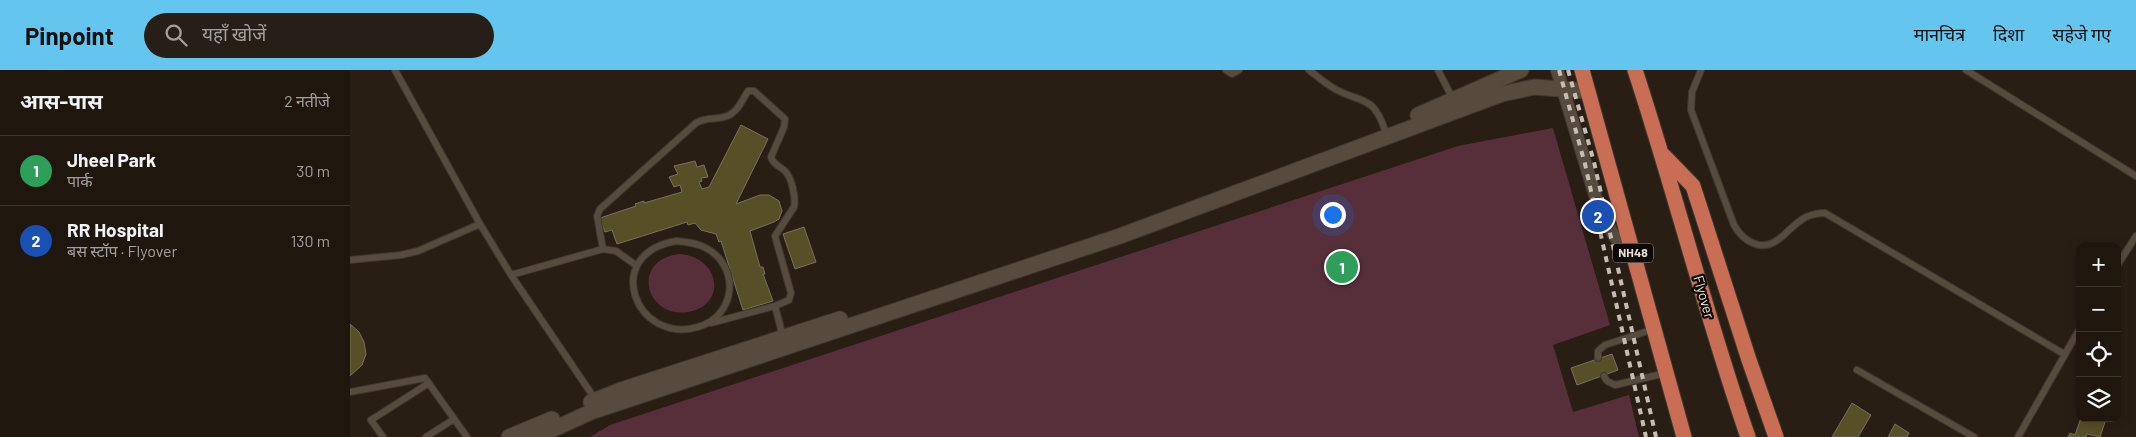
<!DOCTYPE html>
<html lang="hi">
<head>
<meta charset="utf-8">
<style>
  body { margin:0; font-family:Barlow,"Noto Sans Devanagari",sans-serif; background:#271f17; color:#f1f3f6 }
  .controls { position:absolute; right:15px; bottom:15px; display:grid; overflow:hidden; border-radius:10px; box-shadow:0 2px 12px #0003 }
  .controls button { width:45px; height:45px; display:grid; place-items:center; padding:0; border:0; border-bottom:1px solid #3c352e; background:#1f160e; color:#f1f3f6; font:25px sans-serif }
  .you { position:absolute; left:982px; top:144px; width:18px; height:18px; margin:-12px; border:4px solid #fff; border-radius:50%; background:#1a73e8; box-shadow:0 0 0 8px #1a73e833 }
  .badge { display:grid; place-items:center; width:32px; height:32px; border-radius:50%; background:#64c5ee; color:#fff; font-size:16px; font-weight:700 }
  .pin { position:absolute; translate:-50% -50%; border:2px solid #fff; box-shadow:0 1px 5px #0006 }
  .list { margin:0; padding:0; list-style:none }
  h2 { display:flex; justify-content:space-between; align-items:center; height:65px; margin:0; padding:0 20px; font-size:21px }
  h2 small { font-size:16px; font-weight:400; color:#a19f9e }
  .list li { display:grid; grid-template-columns:32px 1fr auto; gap:15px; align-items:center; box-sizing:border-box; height:70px; padding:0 20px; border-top:1px solid #3c352e }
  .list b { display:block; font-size:19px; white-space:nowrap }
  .list p { margin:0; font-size:16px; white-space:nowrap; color:#a19f9e }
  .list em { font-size:16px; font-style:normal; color:#a19f9e }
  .icon { flex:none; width:28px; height:28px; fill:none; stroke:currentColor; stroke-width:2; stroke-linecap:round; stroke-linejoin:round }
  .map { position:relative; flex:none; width:1786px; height:367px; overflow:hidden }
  header { display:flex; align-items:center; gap:30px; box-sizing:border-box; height:70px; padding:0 25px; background:#64c5ee; color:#111 }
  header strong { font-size:24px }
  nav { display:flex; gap:28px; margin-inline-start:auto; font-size:18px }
  .search { width:350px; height:45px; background:#271f17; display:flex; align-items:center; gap:12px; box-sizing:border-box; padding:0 18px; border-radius:28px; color:#a19f9e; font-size:19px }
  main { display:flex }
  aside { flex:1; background:#1f160e }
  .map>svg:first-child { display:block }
  .green { fill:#562f3a }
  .building { fill:#574f26; stroke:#757261 }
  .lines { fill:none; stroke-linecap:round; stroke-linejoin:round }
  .service-casing { stroke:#403730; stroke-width:8 }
  .minor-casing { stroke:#403730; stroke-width:14 }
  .secondary-casing { stroke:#403730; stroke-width:17 }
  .trunk-casing { stroke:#403730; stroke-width:17 }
  .service { stroke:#574b3e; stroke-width:6 }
  .minor { stroke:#574b3e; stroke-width:12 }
  .secondary { stroke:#574b3e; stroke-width:15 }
  .trunk { stroke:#c86e54; stroke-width:15 }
  .rail { stroke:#c6beb5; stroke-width:4; stroke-dasharray:6 6; stroke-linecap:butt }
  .labels { text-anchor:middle; stroke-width:4.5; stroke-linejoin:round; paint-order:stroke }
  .shield { fill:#0e0905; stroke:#a59f98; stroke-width:1 }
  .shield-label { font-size:12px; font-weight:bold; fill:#e6dfd7 }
  .street-label { font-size:14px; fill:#e6dfd7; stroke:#0e0905 }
</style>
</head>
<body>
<header>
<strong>Pinpoint</strong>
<div class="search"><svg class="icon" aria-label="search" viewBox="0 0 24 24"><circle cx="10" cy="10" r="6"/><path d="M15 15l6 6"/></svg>यहाँ खोजें</div>
<nav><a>मानचित्र</a><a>दिशा</a><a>सहेजे गए</a></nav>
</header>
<main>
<aside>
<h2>आस-पास<small>2 नतीजे</small></h2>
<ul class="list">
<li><span class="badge" style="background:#2e9e5b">1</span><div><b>Jheel Park</b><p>पार्क</p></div><em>30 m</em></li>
<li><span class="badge" style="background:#1a4fb4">2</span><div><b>RR Hospital</b><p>बस स्टॉप · Flyover</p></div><em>130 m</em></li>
</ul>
</aside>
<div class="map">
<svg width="1786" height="367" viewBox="0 0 1786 367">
  <rect width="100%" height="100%" fill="#291e13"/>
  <path class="green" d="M1203 58 1260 255 1203 275 1223 342 1279 325 1289 367H240L260 355 1108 76Z
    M330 184C370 187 378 235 338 242 295 249 280 189 330 184Z"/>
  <path class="building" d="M391 55 418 69 386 134 410 125H419L429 131 432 141 429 149 424 152 400 161 410 197H413L415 204H413L423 231 393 240 371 171 369 172 366 164 351 160 345 153 338 155 337 152 267 174 262 160 255 162 250 148 286 136 285 134 294 131V133L332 122 330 115 324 117 319 107 328 104 324 96 345 91 347 97 354 95 358 107 351 108 352 111 349 112 352 119 359 117Z
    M454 157 466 192 445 199 433 164Z
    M0 254 9 262 14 272 16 284 12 295 0 306Z
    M1262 284 1268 300 1227 315 1221 298Z
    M1502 333 1521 345 1508 367H1482Z
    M1731 348 1756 349 1750 367 1737 364 1736 367H1718L1720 363 1725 365Z
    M1545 354 1559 363 1557 367H1538Z"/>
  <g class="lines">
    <g class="service-casing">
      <path id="service" d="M45 0 130 154 161 205 245 329
        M876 0 882 4 889 0
        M959 0C968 7 976 14 985 19 1013 34 1023 25 1035 60
        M1088 0 1103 29
        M1351 0 1342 22 1341 40 1384 155C1393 171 1411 183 1429 169 1438 162 1446 152 1456 147 1463 144 1468 143 1475 143L1714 284
        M1616 0 1786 106
        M326 171C337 172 347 173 356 178 391 197 386 246 348 257 285 275 251 184 326 171Z
        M253 179 247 146 250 139 346 53C356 47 367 50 377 46 387 43 393 29 398 21H404L435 49 434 57 421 87C423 95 430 96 435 101 442 108 446 128 444 137L425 166 441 223 439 230 425 236
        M0 190 51 185 68 181 130 154
        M1767 196 1786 166
        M161 205 253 179 266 181 287 196
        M361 253 425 236 433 267
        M1248 288V281L1255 275 1304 259
        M1507 300 1624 367
        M1254 306 1257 311 1265 315 1316 303
        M0 322 75 308 117 367
        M33 367 21 350 79 313
        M76 367 104 349
        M1668 367 1730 258"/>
    </g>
    <g class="minor-casing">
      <path id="minor" d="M1207 0 1248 135 1263 164 1284 191"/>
    </g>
    <g class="secondary-casing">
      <path id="secondary" d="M1068 45 1171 0
        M241 332 271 320 490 249
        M159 367 202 349
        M186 367 241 342 770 166 1152 24 1184 17 1237 21"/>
    </g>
    <g class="trunk-casing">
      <path id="trunk" d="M1232 0 1334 367
        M1285 0C1325 122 1356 246 1398 367
        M1314 86 1343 116 1399 290 1426 367"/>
    </g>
    <use href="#service" class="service"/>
    <use href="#minor" class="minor"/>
    <use href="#secondary" class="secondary"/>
    <use href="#trunk" class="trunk"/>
    <path class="rail" d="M1209 0 1235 94 1296 367
      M1218 0 1244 92 1306 367"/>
  </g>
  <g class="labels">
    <rect class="shield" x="1263" y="173.5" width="40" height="19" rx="4"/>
    <g class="shield-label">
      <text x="1283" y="187">NH48</text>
    </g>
    <g class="street-label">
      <text transform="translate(1354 227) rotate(74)" y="5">Flyover</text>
    </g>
  </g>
</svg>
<div class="controls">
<button>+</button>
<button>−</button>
<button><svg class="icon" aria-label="locate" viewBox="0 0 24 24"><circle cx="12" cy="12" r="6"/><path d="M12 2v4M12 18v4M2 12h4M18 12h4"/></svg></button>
<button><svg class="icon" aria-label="layers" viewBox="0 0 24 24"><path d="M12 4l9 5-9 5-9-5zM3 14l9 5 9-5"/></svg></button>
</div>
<div class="you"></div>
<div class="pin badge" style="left:992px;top:197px;background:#2e9e5b">1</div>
<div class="pin badge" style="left:1248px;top:146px;background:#1a4fb4">2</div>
</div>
</main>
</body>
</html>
